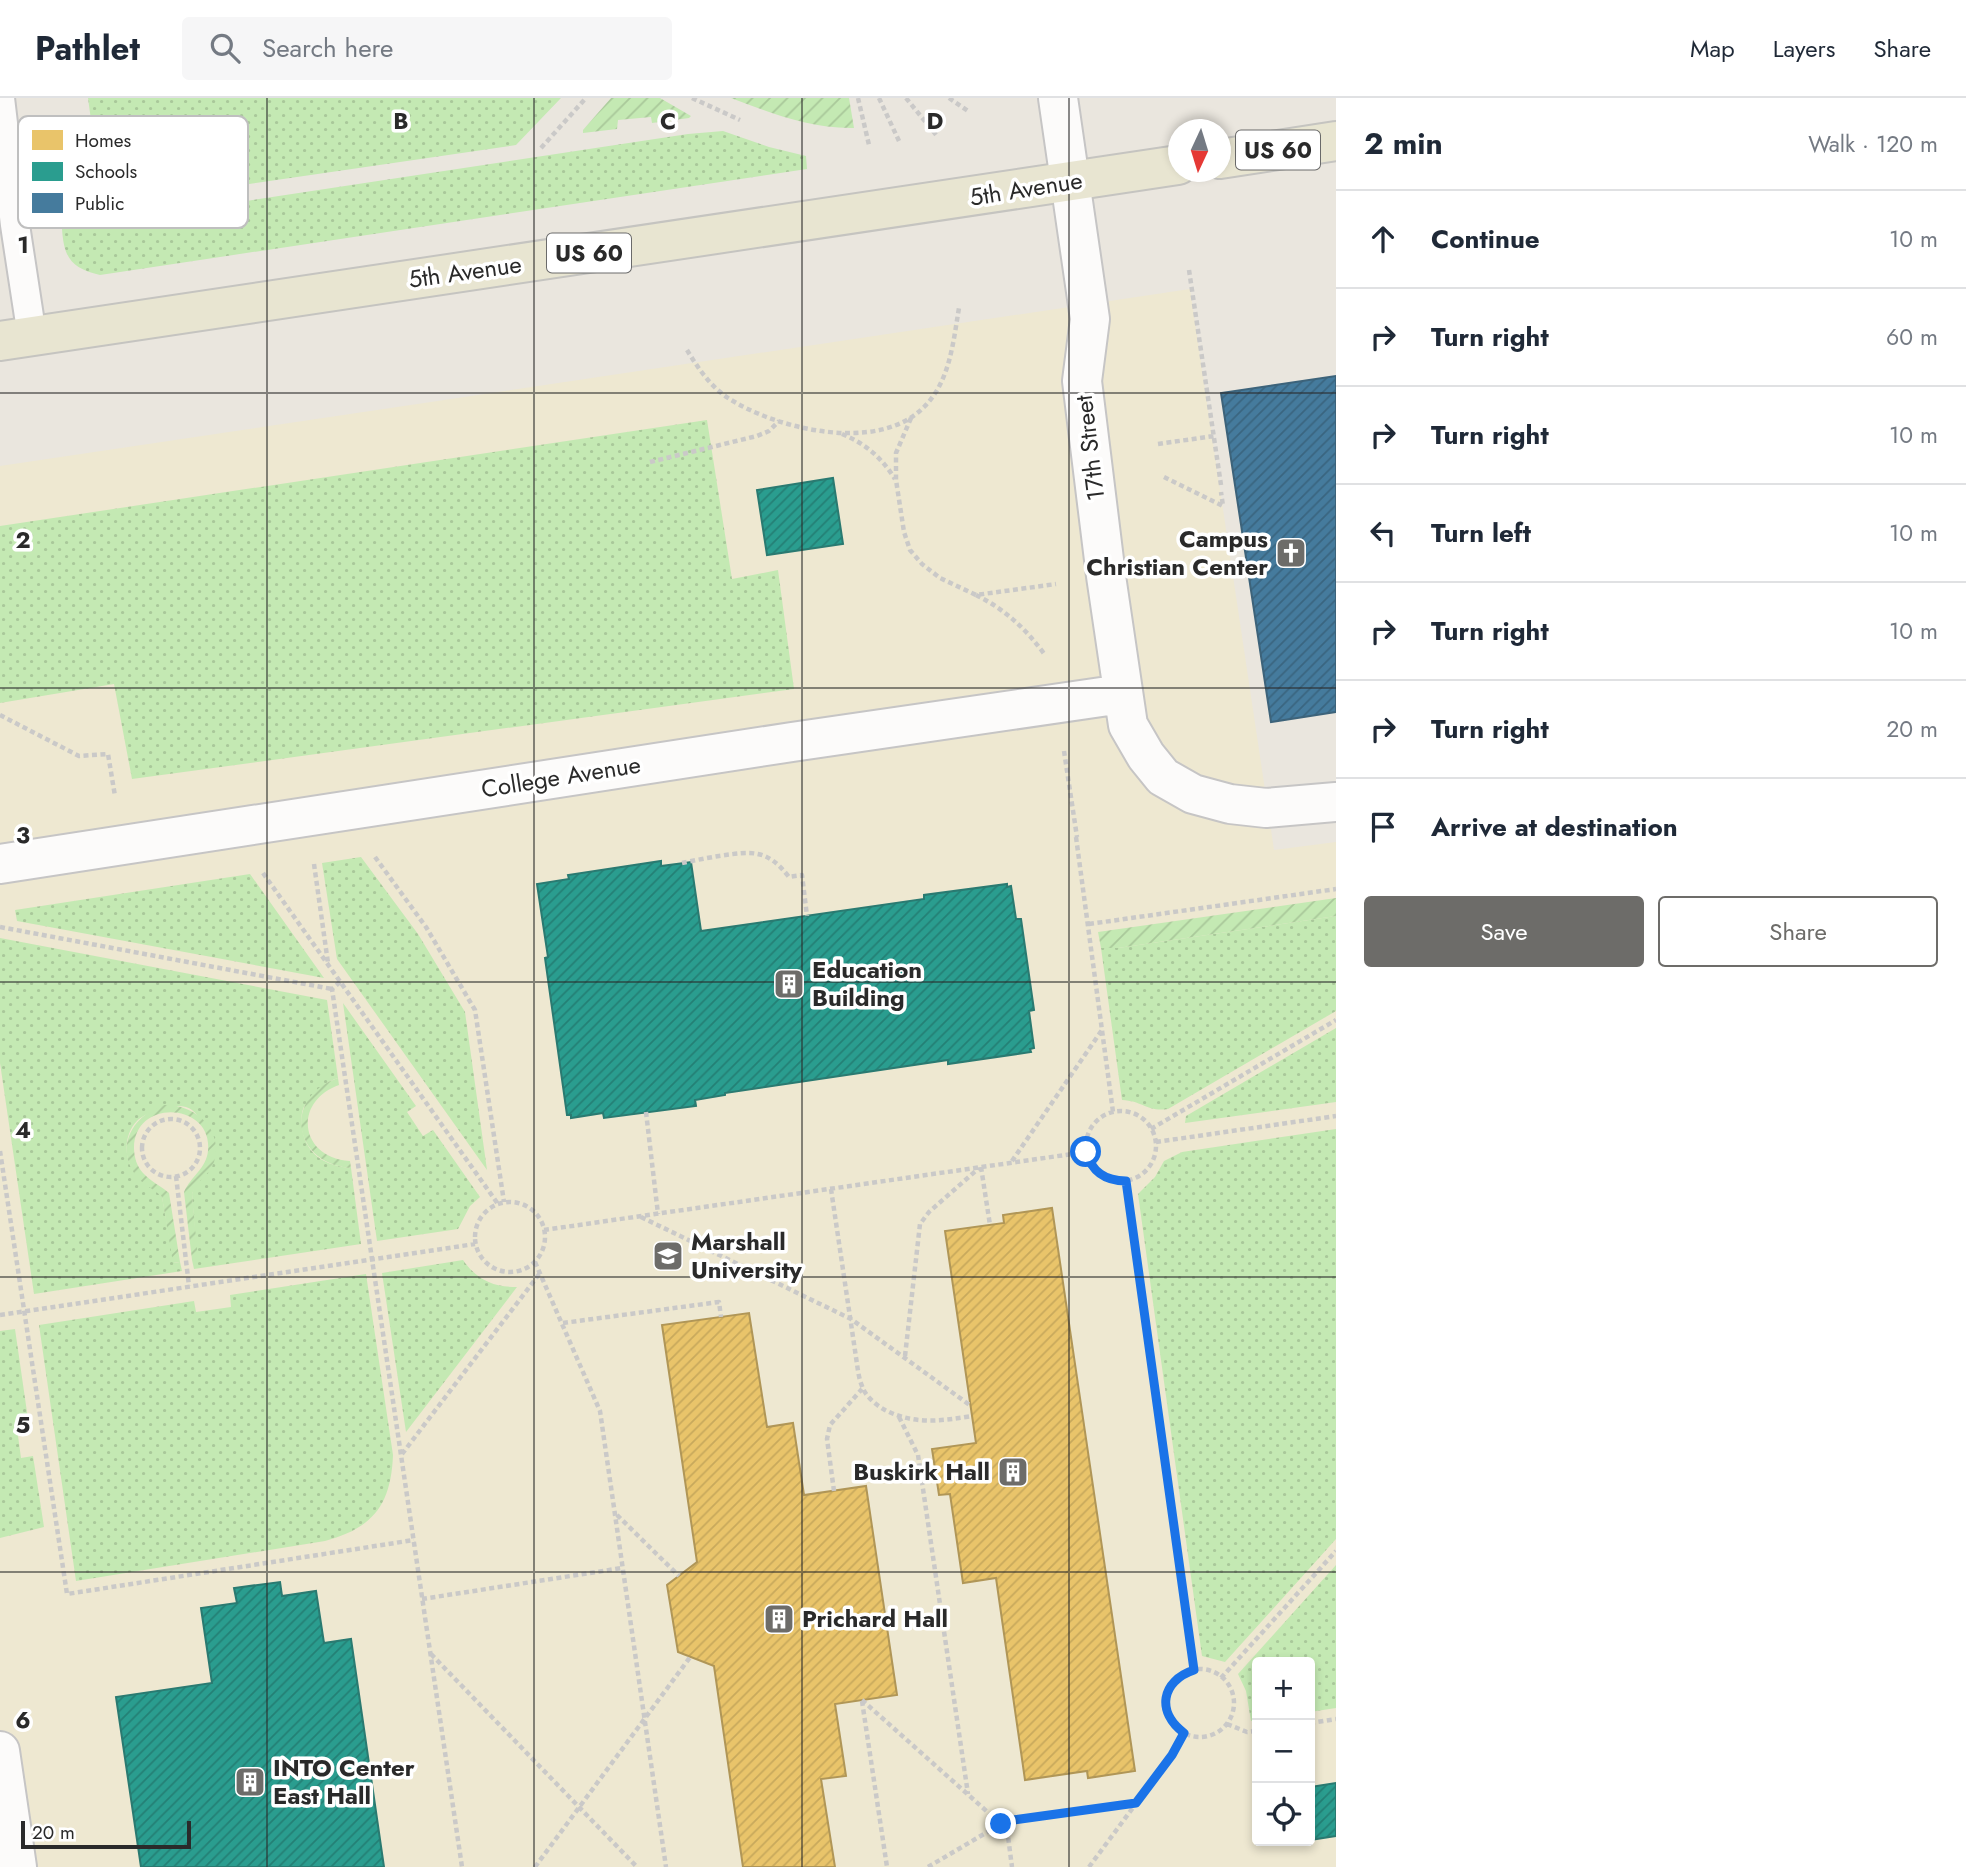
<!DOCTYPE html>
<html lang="en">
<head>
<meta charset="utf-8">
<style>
  body { margin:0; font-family:Jost,sans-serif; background:#f6f6f7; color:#1f2937 }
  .controls { position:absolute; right:21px; bottom:21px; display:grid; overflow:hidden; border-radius:7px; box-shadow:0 4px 10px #0003 }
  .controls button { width:63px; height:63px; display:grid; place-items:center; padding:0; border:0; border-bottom:2px solid #e0e1e3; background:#fff; color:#1f2937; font:35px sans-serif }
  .compass { position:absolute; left:1168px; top:21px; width:63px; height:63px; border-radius:50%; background:#fff; box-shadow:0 4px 10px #0003; rotate:184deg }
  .scale { position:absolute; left:21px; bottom:18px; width:170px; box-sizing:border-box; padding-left:7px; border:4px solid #2a2a2a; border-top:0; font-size:19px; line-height:24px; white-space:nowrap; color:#2a2a2a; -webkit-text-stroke:5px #fff; paint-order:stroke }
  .stop { position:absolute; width:21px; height:21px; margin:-16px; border:5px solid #1a73e8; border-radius:50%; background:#fff }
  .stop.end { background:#1a73e8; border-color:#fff; box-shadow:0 2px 7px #0008 }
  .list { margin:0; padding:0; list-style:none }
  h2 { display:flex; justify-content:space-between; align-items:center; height:91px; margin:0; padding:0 28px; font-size:30px }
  h2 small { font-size:23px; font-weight:400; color:#747a83 }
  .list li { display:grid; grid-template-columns:46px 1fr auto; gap:21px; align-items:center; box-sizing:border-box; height:98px; padding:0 28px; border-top:2px solid #e0e1e3 }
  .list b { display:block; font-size:26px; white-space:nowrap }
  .list em { font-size:23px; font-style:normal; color:#747a83 }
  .actions { display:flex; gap:14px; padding:21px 28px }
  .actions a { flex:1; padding:16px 0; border:2px solid #6d6c69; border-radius:7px; text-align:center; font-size:24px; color:#6d6c69 }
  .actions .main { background:#6d6c69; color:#fff }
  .icon { flex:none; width:38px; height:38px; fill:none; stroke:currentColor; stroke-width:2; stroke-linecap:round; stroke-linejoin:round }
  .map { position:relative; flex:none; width:1336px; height:1769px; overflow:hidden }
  header { display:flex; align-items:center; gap:42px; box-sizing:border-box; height:98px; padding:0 35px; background:#fff; border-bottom:2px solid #e0e1e3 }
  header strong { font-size:33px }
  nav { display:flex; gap:38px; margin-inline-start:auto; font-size:24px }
  .search { width:490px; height:63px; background:#f6f6f7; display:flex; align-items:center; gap:18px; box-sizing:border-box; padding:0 24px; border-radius:7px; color:#747a83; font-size:26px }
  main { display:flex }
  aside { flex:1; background:#fff }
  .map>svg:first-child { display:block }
  .education { fill:#eee8d1; fill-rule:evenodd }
  .grass { fill:url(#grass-dots) }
  .garden { fill:url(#garden-furrows) }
  .homes { fill:url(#homes-hatch); stroke:#b09657; stroke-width:2 }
  .schools { fill:url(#schools-hatch); stroke:#2a7a71; stroke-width:2 }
  .public { fill:url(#public-hatch); stroke:#3d637a; stroke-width:2 }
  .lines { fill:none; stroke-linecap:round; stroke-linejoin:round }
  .lane-casing { stroke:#c6c5c5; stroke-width:32 }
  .street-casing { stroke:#c6c5c5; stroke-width:42 }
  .primary-casing { stroke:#c5c4c0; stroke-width:42 }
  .path { stroke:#cac9c8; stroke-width:4.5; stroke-dasharray:5 3.5; stroke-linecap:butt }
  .lane { stroke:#fcfbfa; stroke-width:28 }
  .street { stroke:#fcfbfa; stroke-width:38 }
  .primary { stroke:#e8e5d1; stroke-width:38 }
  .route { stroke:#1a73e8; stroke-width:9 }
  .grid { fill:none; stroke:#2a2a2a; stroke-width:2; stroke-opacity:0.55 }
  .labels { text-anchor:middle; stroke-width:7; stroke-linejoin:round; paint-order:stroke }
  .shield { fill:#fff; stroke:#6a6a6a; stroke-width:2 }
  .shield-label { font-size:23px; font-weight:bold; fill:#2a2a2a }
  .street-label { font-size:24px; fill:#2a2a2a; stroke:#fff }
  .poi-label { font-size:24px; font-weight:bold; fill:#2a2a2a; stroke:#fff; text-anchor:start }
  .key { fill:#fff; stroke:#bfbfbf; stroke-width:2 }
  .key-label { font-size:19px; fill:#2a2a2a }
  .grid-label { font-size:23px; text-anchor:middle; font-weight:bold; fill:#2a2a2a; stroke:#fff; stroke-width:7; stroke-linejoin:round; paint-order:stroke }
</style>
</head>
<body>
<header>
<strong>Pathlet</strong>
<div class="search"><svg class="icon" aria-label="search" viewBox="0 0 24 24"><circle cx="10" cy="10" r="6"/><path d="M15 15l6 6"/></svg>Search here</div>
<nav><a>Map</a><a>Layers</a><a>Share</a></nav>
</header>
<main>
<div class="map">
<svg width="1336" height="1769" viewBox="0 0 1336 1769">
  <defs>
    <pattern id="grass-dots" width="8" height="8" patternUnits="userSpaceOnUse" patternTransform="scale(1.75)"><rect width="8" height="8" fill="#c4e9b3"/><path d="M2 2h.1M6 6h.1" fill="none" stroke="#a9c89a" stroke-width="1.8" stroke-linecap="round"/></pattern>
    <pattern id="garden-furrows" width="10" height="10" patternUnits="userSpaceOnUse" patternTransform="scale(1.75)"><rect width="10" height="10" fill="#c4e9b3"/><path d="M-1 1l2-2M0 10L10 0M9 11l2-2" fill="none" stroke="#a9c89a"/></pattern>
    <pattern id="homes-hatch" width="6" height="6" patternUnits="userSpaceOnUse" patternTransform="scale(1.75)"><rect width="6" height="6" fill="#e9c46a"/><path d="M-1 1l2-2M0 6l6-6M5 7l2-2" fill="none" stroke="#c8a95c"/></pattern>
    <pattern id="schools-hatch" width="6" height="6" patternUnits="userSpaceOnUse" patternTransform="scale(1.75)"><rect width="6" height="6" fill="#2a9d8f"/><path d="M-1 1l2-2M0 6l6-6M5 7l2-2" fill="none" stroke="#248075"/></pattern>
    <pattern id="public-hatch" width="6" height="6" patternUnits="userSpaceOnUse" patternTransform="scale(1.75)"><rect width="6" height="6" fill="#457b9d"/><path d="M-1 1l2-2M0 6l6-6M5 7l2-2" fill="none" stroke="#3a6580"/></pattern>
  </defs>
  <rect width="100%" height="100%" fill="#eae6de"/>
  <path class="education" d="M1190 191 1274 752 1336 744V1769H0V368ZM1257 1564H1310V1743H1257Z"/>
  <path class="grass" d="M88 0H561L516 47 58 114 57 105 77 39 93 37Z
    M723 33 769 49 806 58 807 71 100 177C71 170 64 160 62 131L688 36Z
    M707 322 732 481 778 472 794 591 132 681 114 586 0 605V428Z
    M361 759 418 836 465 914 487 1072 337 861 322 765Z
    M250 776 324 880 17 823 15 812Z
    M1336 818V913L1168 1011C1147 1014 1143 1003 1122 1002L1101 850H1118Z
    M0 840 327 902 338 980C328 983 323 987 316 995 313 999 308 1003 305 1007 301 1013 301 1022 302 1029 305 1056 325 1068 351 1070L361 1146 194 1171 192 1162H197L192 1096 194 1089 209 1072 214 1044C208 1034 201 1019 192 1012 180 1002 147 1013 137 1023 125 1035 124 1055 131 1069 139 1084 153 1087 162 1099L174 1165 180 1164 182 1173 34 1196 0 965Z
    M343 905 416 1008 407 1014 423 1038 433 1032 480 1099 470 1108 458 1131 377 1143Z
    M1336 930V1004L1185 1025 1186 1018Z
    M1336 1031V1441L1225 1564 1202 1558 1138 1096 1155 1079 1164 1063 1182 1054Z
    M463 1162C477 1182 493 1189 517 1189L406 1334 382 1175Z
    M366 1176 393 1357C391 1407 373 1430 325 1443L76 1483 39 1227 194 1203 196 1214 231 1209 230 1197Z
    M15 1231 28 1321 16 1323 21 1360 33 1358 44 1429 0 1440V1233Z
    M1336 1467V1610L1310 1614V1564H1257V1622L1251 1623 1246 1593 1238 1576Z"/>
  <path class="garden" d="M611 0H660L691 18 689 20 652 25 651 19 618 22 617 31 583 35V32Z
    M731 0H849L854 30C810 31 771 15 731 0Z
    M1336 800V818L1118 850H1101L1098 834Z
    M338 980 339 987C292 1004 300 1060 350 1063L351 1070C293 1066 282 999 338 980Z
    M164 1007C194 1006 224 1030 214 1064 210 1077 196 1083 192 1096L198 1162H192L184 1094C191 1078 206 1071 208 1053 213 1004 134 1000 134 1050 134 1059 137 1069 143 1075 150 1083 161 1088 169 1095L180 1164 173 1165 162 1099C156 1092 147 1089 140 1082 113 1054 130 1018 164 1007Z"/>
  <path class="homes" d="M1052 1110 1135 1673 1088 1680 1087 1673 1025 1682 996 1480 963 1485 950 1396 939 1397 932 1351 976 1345 945 1133 1004 1125 1003 1117Z
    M749 1215 767 1329 793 1325 804 1397 866 1388 897 1597 835 1606 846 1678 821 1681 835 1769H743L714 1568 678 1554 667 1487 697 1464 662 1227Z"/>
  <path class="schools" d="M833 380 843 446 767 457 757 392Z
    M661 763V768L691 764 701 833 924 801V797L1007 786V789L1011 788 1016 821H1021L1034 912 1029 913 1034 950 1030 951 1031 954 948 966V962L725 995V997L695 1002 696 1008 604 1020 603 1015 571 1020V1017H567L545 860 548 859 537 786 569 781 568 777Z
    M280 1484 282 1498 316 1493 324 1545 351 1541 384 1769H141L116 1599 212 1585 201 1510 237 1505 234 1490Z
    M1336 1685V1738L1310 1742V1689Z"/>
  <path class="public" d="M1336 278V614L1271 624 1221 295Z"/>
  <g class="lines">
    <g class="lane-casing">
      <path id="lane" d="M0 0 15 127 32 238"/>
    </g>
    <g class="street-casing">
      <path id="street" d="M1058 0 1090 221 1082 283 1106 478 1128 627 1146 658 1163 679 1193 696 1230 706 1266 710 1336 704
        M0 766 792 644 1122 596
        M0 1653 17 1769"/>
    </g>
    <g class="primary-casing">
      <path id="primary" d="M1220 61 1336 43
        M0 243 1178 67"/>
    </g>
    <path class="path" d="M692 0 740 22
      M858 0 869 47
      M879 0 899 43
      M906 0 937 38
      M949 0 968 13
      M541 50 586 0
      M1189 172 1221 387
      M687 252C698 270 710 288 728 300 776 331 878 356 924 309 950 283 953 245 959 210
      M911 320 896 355V382L904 434 910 452 922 466 940 480 976 497 1056 486
      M842 336C866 346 881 359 895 381
      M1158 346 1214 338
      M650 364 757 338 769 333 779 323
      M1164 379 1223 408 1221 394
      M976 497C1006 512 1026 531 1045 557
      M0 617 79 658 108 656 115 698
      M1064 653 1077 739
      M1076 739 1113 1014
      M375 759 426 829 475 912 504 1104
      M682 765C691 763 707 760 719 758 753 753 767 751 789 779L802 777 807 818
      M314 766 328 865
      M263 775 498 1106
      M1089 826 1336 791
      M0 829 332 891
      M340 884 332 891 462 1769
      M1086 1048a35 35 0 1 1 70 0a35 35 0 1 1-70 0Z
      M646 1014 658 1116
      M142 1050a29 29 0 1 1 58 0a29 29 0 1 1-58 0Z
      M1151 1031 1336 922
      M1156 1044 1336 1018
      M0 1053 67 1496 414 1442
      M1012 1063 1102 932
      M981 1069 990 1127
      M176 1078 189 1188
      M1126 1083 1194 1572
      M831 1091 857 1266C858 1273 859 1281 862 1288 865 1298 876 1307 885 1312 914 1327 941 1323 972 1318
      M475 1139a35 35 0 1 1 70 0a35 35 0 1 1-70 0Z
      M641 1119 851 1221 971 1308
      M544 1132 1086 1054
      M535 1164 600 1313 666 1769
      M0 1217 475 1146
      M563 1225 719 1204 721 1219
      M905 1258 920 1126 929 1114 979 1070
      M899 1319 918 1357 968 1696
      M402 1356 540 1175
      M834 1393 827 1341 830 1327 862 1291
      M617 1417 679 1478
      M422 1501 622 1470
      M431 1556 637 1769
      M1166 1605a34 34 0 1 1 68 0a34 34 0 1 1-68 0Z
      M1221 1580 1336 1453
      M862 1602 1001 1726
      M862 1603 887 1769
      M1310 1625 1336 1621
      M1227 1626 1247 1634 1257 1633
      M1006 1723 1012 1769
      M535 1769 691 1558
      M928 1769 1006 1723 1136 1705
      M1089 1769 1172 1657 1184 1635"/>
    <use href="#lane" class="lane"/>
    <use href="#street" class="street"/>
    <use href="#primary" class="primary"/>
  </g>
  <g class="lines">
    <path class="route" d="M1001 1726 1006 1723 1136 1705 1172 1657 1184 1635C1156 1614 1161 1583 1194 1572L1126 1083C1105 1083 1092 1074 1086 1054"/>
  </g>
  <path class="grid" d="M267 0V1769M534 0V1769M802 0V1769M1069 0V1769M0 295H1336M0 590H1336M0 884H1336M0 1179H1336M0 1474H1336"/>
  <defs>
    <g id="church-square" transform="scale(1.575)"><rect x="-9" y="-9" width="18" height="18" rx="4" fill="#6d6c69" stroke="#fff"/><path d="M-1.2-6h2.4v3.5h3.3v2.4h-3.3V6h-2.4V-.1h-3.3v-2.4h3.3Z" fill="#fff"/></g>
    <g id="building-square" transform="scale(1.575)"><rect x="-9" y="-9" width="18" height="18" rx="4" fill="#6d6c69" stroke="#fff"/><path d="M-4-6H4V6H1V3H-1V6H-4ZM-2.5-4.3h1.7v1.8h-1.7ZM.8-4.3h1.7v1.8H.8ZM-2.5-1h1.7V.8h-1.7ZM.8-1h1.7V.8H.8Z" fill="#fff"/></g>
    <g id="university-square" transform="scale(1.575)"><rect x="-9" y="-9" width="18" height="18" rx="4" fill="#6d6c69" stroke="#fff"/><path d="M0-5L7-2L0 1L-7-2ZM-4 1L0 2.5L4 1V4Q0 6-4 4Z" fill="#fff"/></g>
  </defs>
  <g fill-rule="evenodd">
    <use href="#church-square" x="1291" y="455"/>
    <use href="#building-square" x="789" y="886"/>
    <use href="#university-square" x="668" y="1158"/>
    <use href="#building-square" x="1013" y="1374"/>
    <use href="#building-square" x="779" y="1521"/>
    <use href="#building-square" x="250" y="1684"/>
  </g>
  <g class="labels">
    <g class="shield">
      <rect x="1236" y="32.5" width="84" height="39" rx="5"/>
      <rect x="547" y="135.5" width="84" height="39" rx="5"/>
    </g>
    <g class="shield-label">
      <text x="1278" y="60">US 60</text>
      <text x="589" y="163">US 60</text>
    </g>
    <g class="street-label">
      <text transform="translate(1026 91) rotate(-9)" y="8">5th Avenue</text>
      <text transform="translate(465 174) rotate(-8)" y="8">5th Avenue</text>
      <text transform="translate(1090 350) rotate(-97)" y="8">17th Street</text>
      <text transform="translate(561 679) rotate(-9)" y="8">College Avenue</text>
    </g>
    <g class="poi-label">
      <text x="1268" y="449" text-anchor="end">Campus<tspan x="1268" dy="28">Christian Center</tspan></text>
      <text x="812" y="880">Education<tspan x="812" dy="28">Building</tspan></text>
      <text x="691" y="1152">Marshall<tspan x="691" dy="28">University</tspan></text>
      <text x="990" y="1382" text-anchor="end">Buskirk Hall</text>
      <text x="802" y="1529">Prichard Hall</text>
      <text x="273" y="1678">INTO Center<tspan x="273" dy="28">East Hall</tspan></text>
    </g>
  </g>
  <rect x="18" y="18" width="230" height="112" rx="10" class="key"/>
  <rect x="32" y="32" width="31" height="20" fill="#e9c46a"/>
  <rect x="32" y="64" width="31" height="19" fill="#2a9d8f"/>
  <rect x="32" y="95" width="31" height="20" fill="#457b9d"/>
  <g class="key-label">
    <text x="75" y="49">Homes</text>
    <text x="75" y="80">Schools</text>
    <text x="75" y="112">Public</text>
  </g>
  <g class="grid-label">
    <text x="401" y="31">B</text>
    <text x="668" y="31">C</text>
    <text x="935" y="31">D</text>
    <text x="23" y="155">1</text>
    <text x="23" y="450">2</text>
    <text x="23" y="745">3</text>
    <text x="23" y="1040">4</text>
    <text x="23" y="1335">5</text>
    <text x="23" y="1630">6</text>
  </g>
</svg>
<div class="controls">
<button>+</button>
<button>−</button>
<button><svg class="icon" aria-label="locate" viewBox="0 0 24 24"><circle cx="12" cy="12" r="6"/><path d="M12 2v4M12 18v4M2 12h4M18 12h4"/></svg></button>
</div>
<svg class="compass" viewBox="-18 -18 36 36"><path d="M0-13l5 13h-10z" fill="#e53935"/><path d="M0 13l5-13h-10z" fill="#747a83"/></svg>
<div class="scale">20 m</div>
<div class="stop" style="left:1086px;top:1054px"></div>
<div class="stop end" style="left:1001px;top:1726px"></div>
</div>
<aside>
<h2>2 min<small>Walk · 120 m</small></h2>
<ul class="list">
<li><svg class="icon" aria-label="ahead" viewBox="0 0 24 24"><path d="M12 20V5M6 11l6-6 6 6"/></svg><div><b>Continue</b></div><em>10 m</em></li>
<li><svg class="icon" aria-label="right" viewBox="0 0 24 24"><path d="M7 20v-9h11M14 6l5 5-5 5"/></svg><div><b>Turn right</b></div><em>60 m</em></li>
<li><svg class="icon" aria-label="right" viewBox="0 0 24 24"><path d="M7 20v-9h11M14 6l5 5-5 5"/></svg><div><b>Turn right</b></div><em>10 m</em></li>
<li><svg class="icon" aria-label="left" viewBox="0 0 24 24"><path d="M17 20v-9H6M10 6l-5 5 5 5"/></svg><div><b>Turn left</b></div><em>10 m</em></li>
<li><svg class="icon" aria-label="right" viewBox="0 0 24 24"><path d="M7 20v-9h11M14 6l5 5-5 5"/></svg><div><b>Turn right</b></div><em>10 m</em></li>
<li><svg class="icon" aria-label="right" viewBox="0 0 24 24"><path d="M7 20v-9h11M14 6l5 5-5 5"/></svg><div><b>Turn right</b></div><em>20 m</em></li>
<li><svg class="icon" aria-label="arrive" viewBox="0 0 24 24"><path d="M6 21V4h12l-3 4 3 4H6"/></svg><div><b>Arrive at destination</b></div></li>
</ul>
<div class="actions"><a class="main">Save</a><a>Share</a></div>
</aside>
</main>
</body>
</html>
